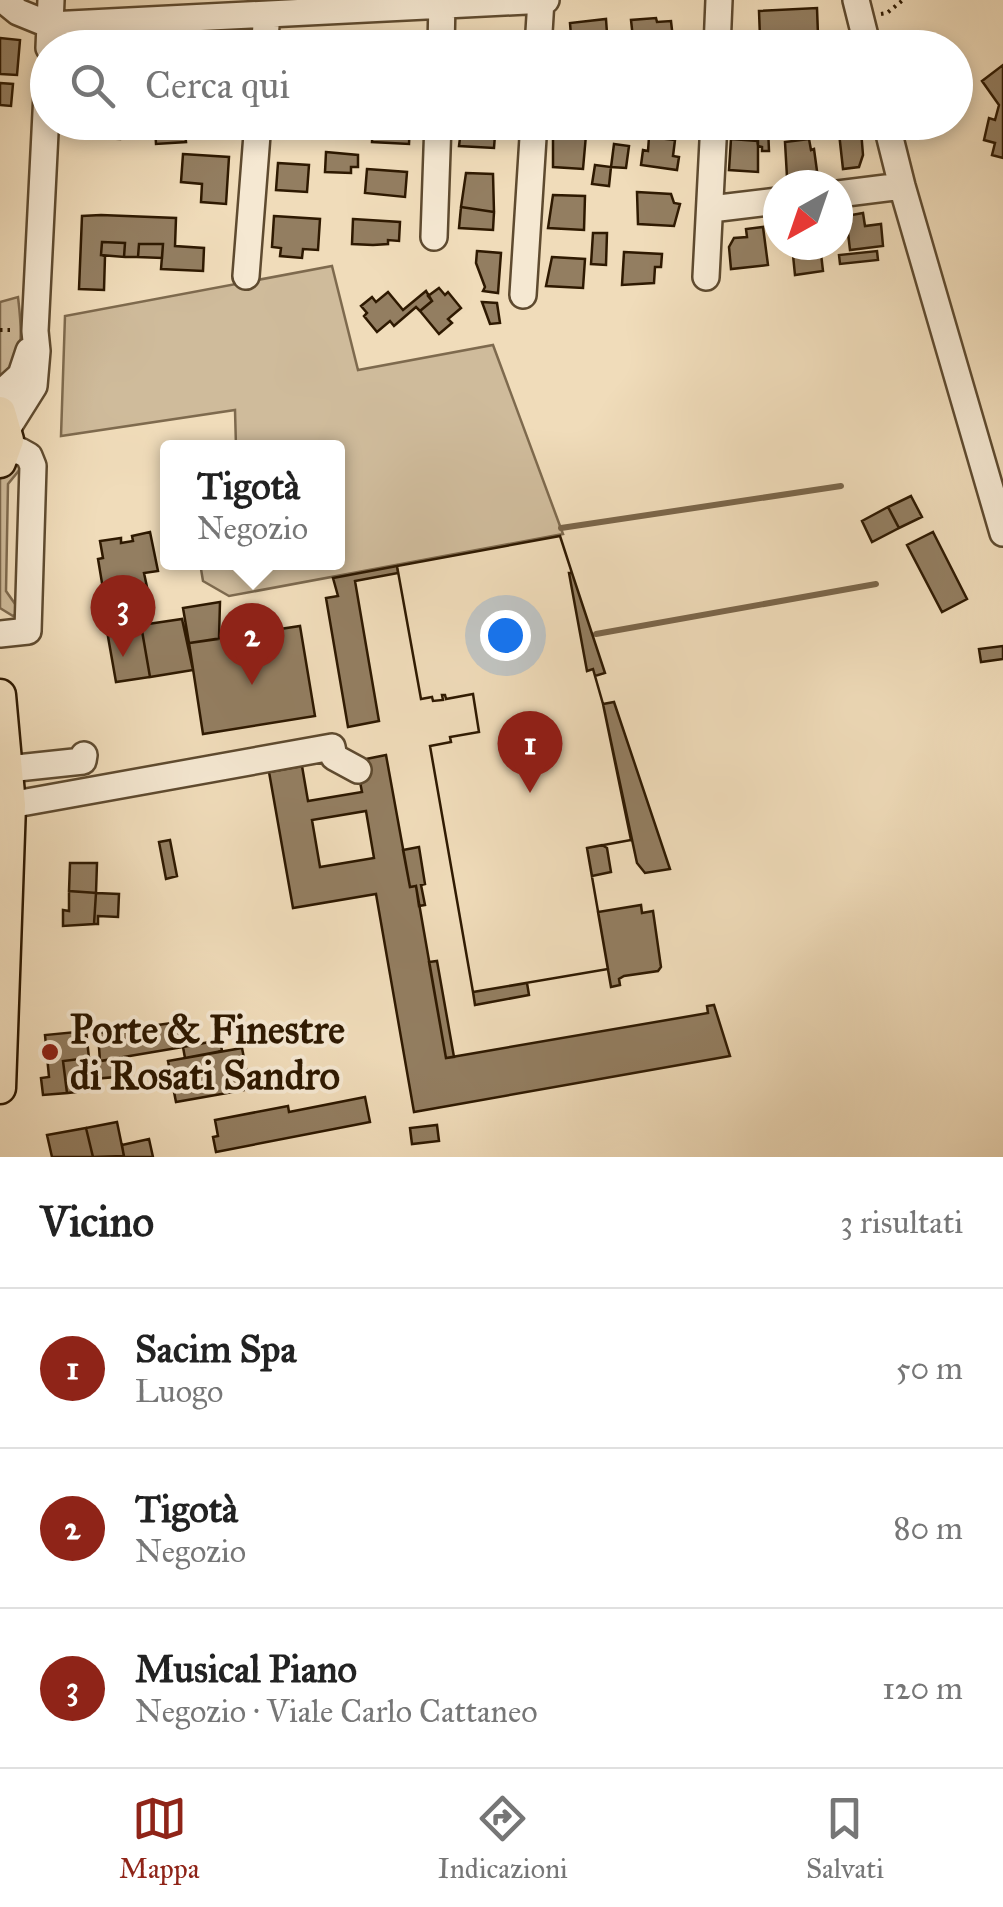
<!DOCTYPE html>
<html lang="it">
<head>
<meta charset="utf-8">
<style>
  body { margin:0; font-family:"IM FELL Great Primer",serif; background:#f6f6f6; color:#222 }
  .compass { position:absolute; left:763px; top:170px; width:90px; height:90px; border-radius:50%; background:#fff; box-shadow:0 5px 15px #0003; rotate:220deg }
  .you { position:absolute; left:505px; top:635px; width:35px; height:35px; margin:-25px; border:8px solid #fff; border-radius:50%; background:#1a73e8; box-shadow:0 0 0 15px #1a73e833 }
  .badge { display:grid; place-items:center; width:65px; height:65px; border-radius:50%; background:#8f2418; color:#fff; font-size:32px; font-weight:700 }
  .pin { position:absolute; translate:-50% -82px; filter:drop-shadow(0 2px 5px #0008) }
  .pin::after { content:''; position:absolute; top:52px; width:35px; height:30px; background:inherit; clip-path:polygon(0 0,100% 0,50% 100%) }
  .popup { position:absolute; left:160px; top:440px; width:185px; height:130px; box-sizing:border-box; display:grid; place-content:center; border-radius:10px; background:#fff; filter:drop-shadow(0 2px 8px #0005); font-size:32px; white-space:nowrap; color:#767676 }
  .popup b { font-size:38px; color:#222 }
  .popup::after { content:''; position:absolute; left:50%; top:100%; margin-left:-20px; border:20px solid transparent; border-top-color:#fff }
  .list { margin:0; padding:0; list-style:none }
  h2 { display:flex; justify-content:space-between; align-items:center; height:130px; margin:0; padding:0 40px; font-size:42px }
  h2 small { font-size:32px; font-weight:400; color:#767676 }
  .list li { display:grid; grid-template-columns:65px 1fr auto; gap:30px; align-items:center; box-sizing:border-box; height:160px; padding:0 40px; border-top:2px solid #e0e0e0 }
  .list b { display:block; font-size:38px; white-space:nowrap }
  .list p { margin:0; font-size:32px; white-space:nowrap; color:#767676 }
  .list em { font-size:32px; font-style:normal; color:#767676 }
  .icon { flex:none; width:55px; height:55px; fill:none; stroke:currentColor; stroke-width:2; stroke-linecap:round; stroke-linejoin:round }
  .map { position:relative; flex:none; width:1003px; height:1157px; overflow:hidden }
  .search { position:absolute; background:#fff; box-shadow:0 5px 15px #0003; left:30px; right:30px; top:30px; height:110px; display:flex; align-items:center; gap:25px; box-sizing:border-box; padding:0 35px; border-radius:55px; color:#767676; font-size:38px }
  .sheet { height:610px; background:#fff }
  nav { display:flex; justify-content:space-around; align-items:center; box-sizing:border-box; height:140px; border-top:2px solid #e0e0e0; background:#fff; font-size:28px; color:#767676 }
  nav a { display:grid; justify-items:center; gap:5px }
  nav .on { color:#8f2418 }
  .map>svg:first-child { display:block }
  .green { fill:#cfbb9b; stroke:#7e6a4e; stroke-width:2.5 }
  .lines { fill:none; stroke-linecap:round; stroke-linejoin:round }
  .stream { stroke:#7b664a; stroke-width:6 }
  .building { fill:#937e61; stroke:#2e1901; stroke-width:2.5; fill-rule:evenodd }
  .minor-casing { stroke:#5e4a2f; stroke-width:30 }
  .major-casing { stroke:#2e1901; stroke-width:35 }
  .path { stroke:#2e1901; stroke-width:4; stroke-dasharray:2.5 5; stroke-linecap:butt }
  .minor { stroke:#f5e8d2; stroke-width:25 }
  .major { stroke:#f0dcba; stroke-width:30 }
  .poi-dot { fill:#8f2418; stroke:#f5e8d2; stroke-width:4 }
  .labels { text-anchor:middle; stroke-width:8; stroke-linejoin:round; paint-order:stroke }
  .poi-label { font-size:40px; font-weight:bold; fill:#2e1901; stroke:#f5e8d2; text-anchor:start }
</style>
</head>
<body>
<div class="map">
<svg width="1003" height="1157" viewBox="0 0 1003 1157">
  <rect width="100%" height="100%" fill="#f0dcba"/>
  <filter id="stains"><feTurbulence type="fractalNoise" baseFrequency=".002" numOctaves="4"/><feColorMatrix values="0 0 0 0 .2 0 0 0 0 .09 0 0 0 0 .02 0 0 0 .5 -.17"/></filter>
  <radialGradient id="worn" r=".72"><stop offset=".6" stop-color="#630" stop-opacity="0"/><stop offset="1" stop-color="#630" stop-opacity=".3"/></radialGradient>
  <path class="green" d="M332 266 358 370 493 345 563 534 229 596 203 581 200 563 337 562V448L236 447 235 410 61 436 65 316Z
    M18 297C22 332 26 358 0 385V302Z
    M19 461 25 463 8 484 6 591 20 611 13 616 0 608V475Z"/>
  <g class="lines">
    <path class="stream" d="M561 528 841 486
      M596 634 876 584"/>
  </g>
  <path class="building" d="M817 8 818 35 760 38 759 11Z
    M656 18 657 22 671 21 674 48H634L631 20Z
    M606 19 608 48H572L570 23Z
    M394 35V39H404V48H366L365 42 373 41V36Z
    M0 38 20 40 17 75 0 74Z
    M1003 65V158L992 155 995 143 984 140 989 118 995 120 999 105 982 81Z
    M0 83 13 84 11 106 0 105Z
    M91 122H121L120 139 100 138V131H91Z
    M280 122H322V130L279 128Z
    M373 122H410L409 144 372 142Z
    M462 122H507L506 136 495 135 494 148 459 146Z
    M827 122H860L861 130 828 134Z
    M184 124 186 142 156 144 155 126Z
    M755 126 768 127 769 151H762V147L758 146Z
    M861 130 863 155 859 167 843 169 839 133Z
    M553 132 586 135 583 169 553 167Z
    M649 137 675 140 673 156 679 157 677 170 641 165 643 150 648 151Z
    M731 139 758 141V172L729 170Z
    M809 139 811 150 814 149 817 171 787 177 785 142Z
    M614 144 629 146 626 168 611 167Z
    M326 152 358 155V167H351V173L325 172Z
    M183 154 229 157 226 204 201 202 202 184 181 182Z
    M278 163 309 165 307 192 276 190Z
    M595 165 611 167 609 186 592 184Z
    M367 169 407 172 405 197 365 193Z
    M466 173 493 174 494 212 461 207Z
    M637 192 671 194 674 203 680 204 674 226 638 224Z
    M553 195 585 196 584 230 548 228Z
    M461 207 494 212 493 230 459 228Z
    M863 213 865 226 881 224 883 246 850 250 846 216Z
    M101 215 176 218 175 246 204 248 203 271 161 269 163 244H139L138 257H124L125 243 102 242 101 255 105 256 104 290 79 289 82 216Z
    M274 216 320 219 318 250 303 249 302 258 280 256 281 248 272 247Z
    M353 219 400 222 399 241 388 240V244L373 245 352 244Z
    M763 227 768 265 731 269 729 247 734 238 747 237 746 229Z
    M593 233H607L606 265 591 264Z
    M102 242 125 243 124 257 101 255Z
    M139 244H163L162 258 138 257Z
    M792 245H820L823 271 795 275Z
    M477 251 501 253 498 293 483 291 485 287 476 263Z
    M877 251 878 260 840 264 839 255Z
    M624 252 662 254 661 267H655L654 283 622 285Z
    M552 257 585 259 583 288 546 286Z
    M439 288 445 295 448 292 461 308 448 319 452 323 439 334 420 311 432 301 428 296Z
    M426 291 432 301 420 311 416 307 394 326 390 321 377 332 364 316 367 313 361 306 372 297 376 302 388 292 403 310Z
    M482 302 497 303 500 323 490 324Z
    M911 496 922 517 899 528 888 507Z
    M888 507 899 528 872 542 862 521Z
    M150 532 158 571 144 573 147 587 104 595 98 559 103 558 100 541 121 538V543L133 541 132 536Z
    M933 532 967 599 942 612 907 545Z
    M560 536 572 573H569L587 671 593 669 603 704 631 840 587 848 608 969 473 992 430 746 451 742 450 737 479 732 473 694 446 699 445 695H442L443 700 433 701 432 697 421 699 397 566Z
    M560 536 572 573H569L587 671 593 669 603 704 631 840 587 848 608 969 473 992 430 746 451 742 450 737 479 732 473 694 446 699 445 695H442L443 700 433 701 432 697 421 699 397 566Z
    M397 566 398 573 355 581 379 721 348 727 326 598 338 596 333 578Z
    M569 573H572L605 673 595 676 593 669 587 671Z
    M220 602 219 639 189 643 183 608Z
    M182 619 193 670 150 677 141 625Z
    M141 625 150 677 116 682 107 631Z
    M300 626 315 716 203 734 189 643Z
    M1003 646V659L981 662 979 649Z
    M614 702 670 869 645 873 637 863 603 704Z
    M386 755 410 887 416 886 446 1058 708 1013 707 1006 714 1005 730 1056 414 1112 376 894 293 908 269 772 302 766 308 801 362 792 356 761ZM366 811 374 858 320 867 312 820Z
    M170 840 177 876 166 879 159 842Z
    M602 845 607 848 611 872 592 876 587 848Z
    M419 847 425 884 421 885 425 905 419 906 416 886 410 887 403 850Z
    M70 863H97L96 893 69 891Z
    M69 891 96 893 94 924 63 926V910L69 911Z
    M96 893 119 894 118 917 98 916V924H94Z
    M641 905 642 913 653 911 661 967 658 971 624 976 619 979 620 985 611 987 598 912Z
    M437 961 454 1057 446 1058 429 962Z
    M527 983 529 995 475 1005 473 992Z
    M180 1022 183 1047 100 1061 98 1033Z
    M86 1031 89 1058 63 1061 67 1093 43 1095 41 1078 49 1077 45 1035Z
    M220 1040 222 1051 185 1058 183 1047Z
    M242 1048 250 1089 176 1102 168 1061Z
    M89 1058V1063L113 1059 115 1077 82 1080 76 1092 67 1093 63 1061Z
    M365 1097 370 1122 216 1152 213 1137 218 1136 215 1120 288 1106 289 1112Z
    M117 1122 124 1156 93 1157 86 1128Z
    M437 1125 439 1141 412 1144 410 1128Z
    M86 1128 93 1157H52L47 1135Z
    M149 1139 153 1157H124L122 1145Z"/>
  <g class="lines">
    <g class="minor-casing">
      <path id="minor" d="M3 0 18 12 50 25 546 0
        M856 0 868 48
        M49 48 51 0
        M264 48 267 15
        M441 48 442 0
        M538 48 541 0
        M717 48 719 0
        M886 122 902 186 1003 533
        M838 194 902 186
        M711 209 778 201
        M434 237 438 122
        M246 276 258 122
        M706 277 714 122
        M523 295 534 122
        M0 394 21 375 29 351
        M7 429 34 386 37 351 35 331 48 73
        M0 634 28 631 33 466 29 456 20 451H6
        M8 769 83 761 84 755
        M10 805 332 747 334 757 358 770"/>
    </g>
    <g class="major-casing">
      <path id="major" d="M0 412 8 440 0 462
        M0 695 10 805 0 1088"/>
    </g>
    <path class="path" d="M881 14 887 13 903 0
      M0 330H10"/>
    <use href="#minor" class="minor"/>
    <use href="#major" class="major"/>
  </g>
  <circle class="poi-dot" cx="50" cy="1052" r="10"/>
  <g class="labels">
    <g class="poi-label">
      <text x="70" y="1043">Porte &amp; Finestre<tspan x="70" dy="46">di Rosati Sandro</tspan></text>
    </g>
  </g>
  <rect width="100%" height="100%" filter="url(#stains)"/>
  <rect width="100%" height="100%" fill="url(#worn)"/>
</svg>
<svg class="compass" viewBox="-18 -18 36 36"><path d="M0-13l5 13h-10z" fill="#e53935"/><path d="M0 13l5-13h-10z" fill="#767676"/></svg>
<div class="you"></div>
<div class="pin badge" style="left:530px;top:793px">1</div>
<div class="pin badge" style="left:252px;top:685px">2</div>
<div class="popup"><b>Tigotà</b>Negozio</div>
<div class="pin badge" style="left:123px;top:657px">3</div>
<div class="search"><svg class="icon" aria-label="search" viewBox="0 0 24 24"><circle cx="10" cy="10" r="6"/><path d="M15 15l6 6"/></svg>Cerca qui</div>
</div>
<section class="sheet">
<h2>Vicino<small>3 risultati</small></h2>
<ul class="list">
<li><span class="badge">1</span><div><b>Sacim Spa</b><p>Luogo</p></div><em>50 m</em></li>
<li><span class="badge">2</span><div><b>Tigotà</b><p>Negozio</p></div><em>80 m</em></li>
<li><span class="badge">3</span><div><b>Musical Piano</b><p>Negozio · Viale Carlo Cattaneo</p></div><em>120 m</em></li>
</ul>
</section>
<nav>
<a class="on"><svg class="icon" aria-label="map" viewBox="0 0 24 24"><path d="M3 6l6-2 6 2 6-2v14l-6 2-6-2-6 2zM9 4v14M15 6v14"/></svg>Mappa</a>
<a><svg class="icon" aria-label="directions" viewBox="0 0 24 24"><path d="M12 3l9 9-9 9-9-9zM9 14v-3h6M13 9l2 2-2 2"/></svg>Indicazioni</a>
<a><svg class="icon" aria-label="saved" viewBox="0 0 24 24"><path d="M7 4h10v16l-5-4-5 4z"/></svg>Salvati</a>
</nav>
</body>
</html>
